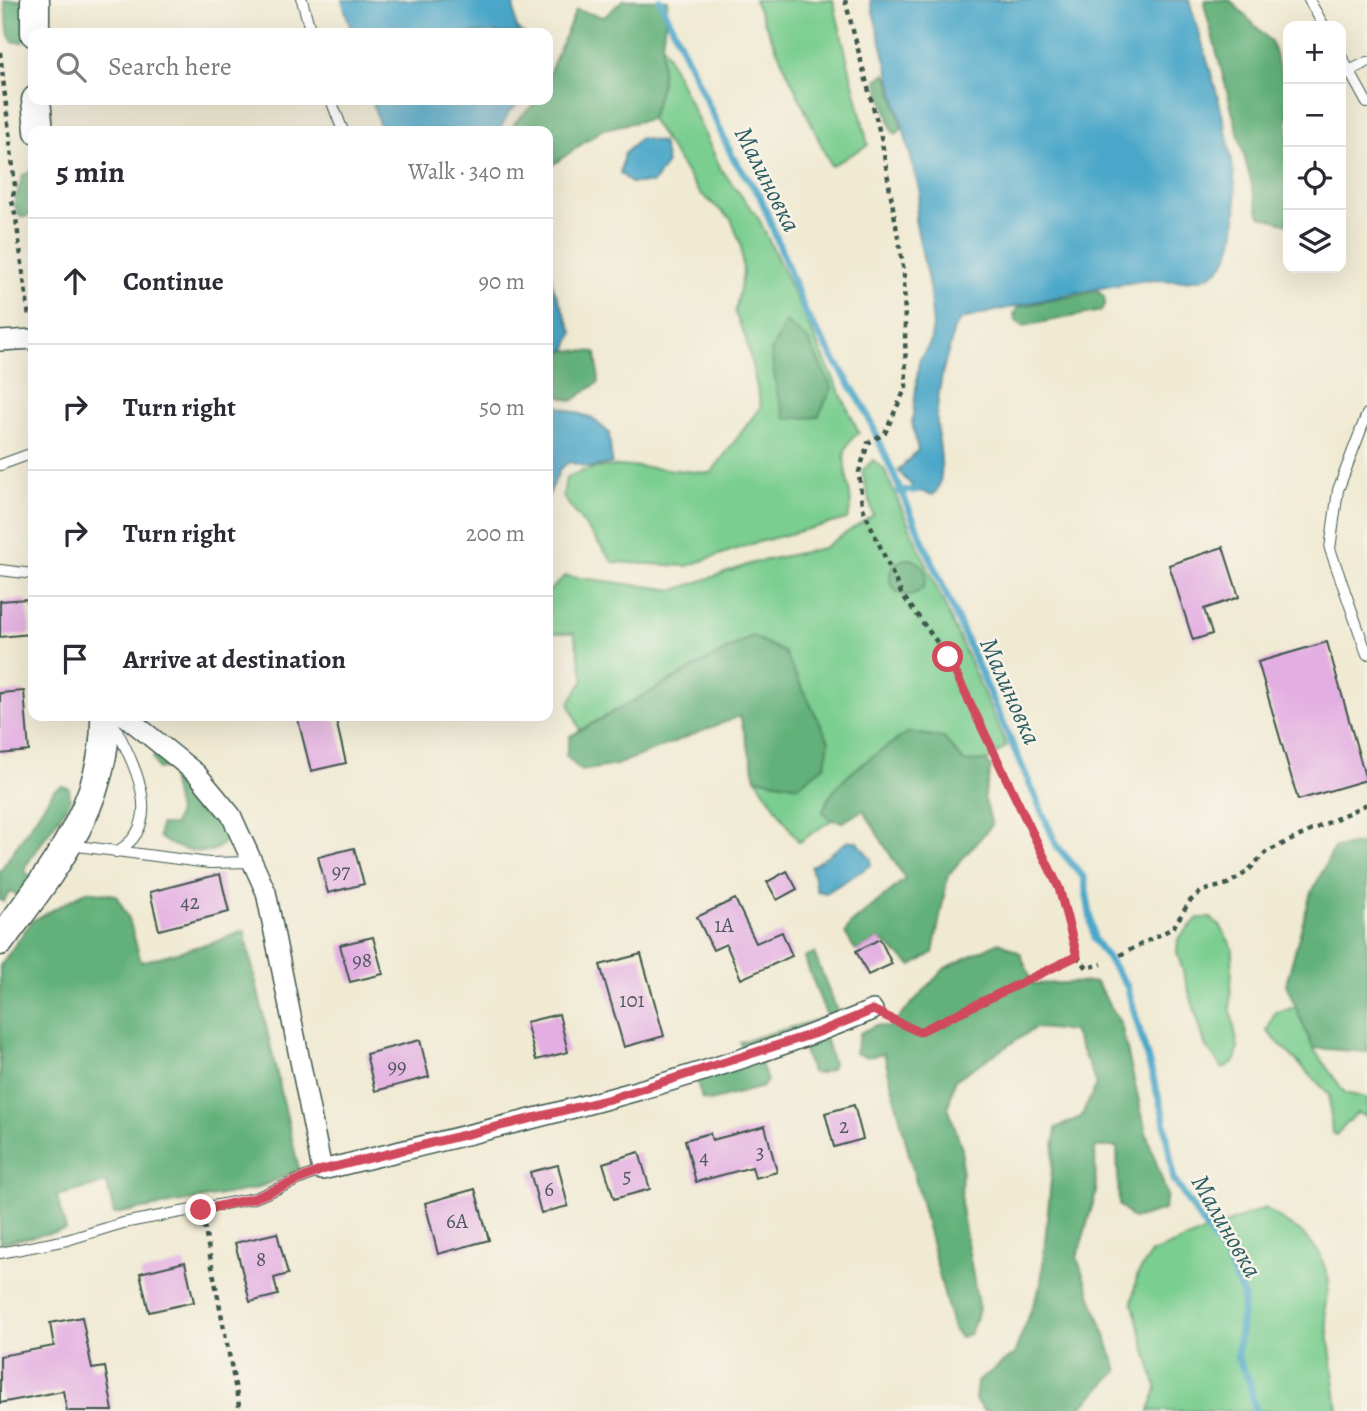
<!DOCTYPE html>
<html lang="en">
<head>
<meta charset="utf-8">
<style>
  body { margin:0; font-family:Alegreya,serif; background:#f7f7f7; color:#2b2b33 }
  .controls { position:absolute; right:21px; top:21px; display:grid; overflow:hidden; border-radius:14px; box-shadow:0 7px 28px #0002 }
  .controls button { width:63px; height:63px; display:grid; place-items:center; padding:0; border:0; border-bottom:2px solid #e1e1e2; background:#fff; color:#2b2b33; font:35px sans-serif }
  .stop { position:absolute; width:21px; height:21px; margin:-16px; border:5px solid #d1495b; border-radius:50%; background:#fff }
  .stop.end { background:#d1495b; border-color:#fff; box-shadow:0 2px 7px #0008 }
  .list { margin:0; padding:0; list-style:none }
  h2 { display:flex; justify-content:space-between; align-items:center; height:91px; margin:0; padding:0 28px; font-size:30px }
  h2 small { font-size:23px; font-weight:400; color:#7c7c81 }
  .list li { display:grid; grid-template-columns:46px 1fr auto; gap:21px; align-items:center; box-sizing:border-box; height:126px; padding:0 28px; border-top:2px solid #e1e1e2 }
  .list b { display:block; font-size:26px; white-space:nowrap }
  .list em { font-size:23px; font-style:normal; color:#7c7c81 }
  .icon { flex:none; width:38px; height:38px; fill:none; stroke:currentColor; stroke-width:2; stroke-linecap:round; stroke-linejoin:round }
  .map { position:relative; flex:none; width:1367px; height:1411px; overflow:hidden }
  .search { position:absolute; background:#fff; box-shadow:0 7px 28px #0002; left:28px; top:28px; width:525px; height:77px; display:flex; align-items:center; gap:18px; box-sizing:border-box; padding:0 24px; border-radius:14px; color:#7c7c81; font-size:26px }
  .panel { position:absolute; background:#fff; box-shadow:0 7px 28px #0002; left:28px; top:126px; width:525px; height:595px; border-radius:14px }
  .map>svg:first-child { display:block }
  .green { fill:#7ace90; stroke:#4c8662; stroke-width:2 }
  .forest { fill:#63b17a; stroke:#417757; stroke-width:2 }
  .water { fill:#4ba7c9; stroke:#35727e; stroke-width:2 }
  .lines { fill:none; stroke-linecap:round; stroke-linejoin:round }
  .stream { stroke:#4ba7c9; stroke-width:7 }
  .building { fill:#e3aee2 }
  .lane-casing { stroke:#3e574c; stroke-width:12 }
  .street-casing { stroke:#3e574c; stroke-width:22 }
  .secondary-casing { stroke:#3e574c; stroke-width:31 }
  .path { stroke:#3e574c; stroke-width:4.5; stroke-dasharray:5 5; stroke-linecap:butt }
  .lane { stroke:#fff; stroke-width:10 }
  .street { stroke:#fff; stroke-width:19 }
  .secondary { stroke:#fff; stroke-width:28 }
  .route { stroke:#d1495b; stroke-width:9 }
  .labels { text-anchor:middle; stroke-width:5; stroke-linejoin:round; paint-order:stroke }
  .number-label { font-size:21px; fill:#505960 }
  .water-label { font-size:26px; font-style:italic; fill:#2c5d61; stroke:#f7f3e8 }
</style>
</head>
<body>
<div class="map">
<svg width="1367" height="1411" viewBox="0 0 1367 1411">
  <rect width="100%" height="100%" fill="#f7f3e8"/>
  <filter id="ink" filterUnits="userSpaceOnUse"><feTurbulence type="fractalNoise" baseFrequency=".0143" numOctaves="2"/><feDisplacementMap in="SourceGraphic" scale="14" xChannelSelector="R" yChannelSelector="G"/><feConvolveMatrix kernelMatrix="1 2 1 2 8 2 1 2 1" color-interpolation-filters="sRGB"/></filter>
  <filter id="wash" filterUnits="userSpaceOnUse"><feTurbulence type="fractalNoise" baseFrequency=".00686" numOctaves="4" result="noise"/><feDisplacementMap in="SourceGraphic" scale="28" xChannelSelector="R" yChannelSelector="G"/><feGaussianBlur stdDeviation="1.57" result="paint"/><feColorMatrix in="noise" values="0 0 0 0 0 0 0 0 0 0 0 0 0 0 0 0 0 1.4 0 .05"/><feComposite in="paint" operator="in"/></filter>
  <g filter="url(#wash)">
    <rect width="100%" height="100%" fill="#f0ead3"/>
    <path class="green" d="M754 0H833L868 145 831 166Z
      M662 44 721 169 759 219 859 433C826 454 861 490 847 519L751 544 687 566 613 562 563 497 566 478C606 456 667 471 711 473L761 406 746 339 735 313 743 273 741 245 731 219 699 192 651 119 662 82Z
      M873 460 884 469 1007 746 987 761 964 762 944 738 909 732C882 750 830 780 823 812L832 820 799 842 756 778 798 786 752 636 580 730 569 703 584 680 574 633H548V592L565 576 675 590 753 563 823 548 873 515 862 471Z
      M1198 918H1211L1221 927 1233 949 1230 1006 1238 1047 1235 1061 1223 1069 1206 1047 1177 952 1178 939Z
      M1296 1007 1313 1048 1345 1093 1367 1098V1117L1357 1113 1336 1135 1332 1132 1329 1094 1267 1031 1275 1012Z
      M1265 1208 1303 1234 1320 1254 1329 1280 1325 1308 1338 1411H1149L1157 1389 1132 1302 1137 1276 1151 1253Z"/>
    <path class="forest" d="M4 0H27V34L23 42H13L9 36Z
      M623 0H668L662 44V82L651 119 603 129 548 168V131H514V123L538 100H548V76L576 10 604 17Z
      M1206 0H1230L1271 42 1288 94V224L1260 216 1204 4Z
      M885 74 889 78 902 129 896 134 892 131 877 80Z
      M33 171V212L26 217 20 216 14 204 23 175Z
      M1098 291 1104 297 1105 304 1101 311 1023 326 1016 321 1014 314 1018 307Z
      M785 322 808 340 832 388 818 417 786 419 777 393 771 352Z
      M566 350 596 352 599 382 572 401 548 392V352Z
      M890 577a18 18 0 1 1 36 0a18 18 0 1 1-36 0Z
      M752 636 784 652 829 741 825 765 798 786 756 778 740 716 616 765 581 771 566 756 570 736Z
      M909 732 944 738 964 762 987 761 991 768 984 797 992 825 948 875 933 953 912 966 880 939 856 951 845 933 850 925 905 879 863 810 843 822 832 820 823 812C830 780 883 750 909 732Z
      M157 750 166 755 214 807 228 829C226 865 176 851 159 837L160 825H174L178 812 169 767 158 769 153 758Z
      M62 786 69 788 70 801 25 867 26 873 32 877 19 895 10 892 3 902 0 900V871L54 790Z
      M1367 843V1052L1313 1048 1286 984 1310 896 1334 848Z
      M87 891 116 895 129 919 141 962 218 941 244 930 299 1170 255 1189 114 1214 107 1183 57 1196 66 1230 0 1243V966L32 921Z
      M999 942 1020 953 1033 984 1096 982 1121 1024 1146 1132 1167 1195 1164 1210 1133 1219 1119 1205 1117 1147H1095L1096 1193 1077 1258 1118 1371 1077 1411H984L975 1400 977 1382 1014 1354 1041 1284 1056 1128 1081 1117 1097 1084 1073 1031 1035 1028 955 1080 948 1107 962 1149 961 1208 979 1310 970 1334 960 1337 953 1330 884 1054 867 1057 855 1053 860 1033 876 1025 889 1028 945 968Z
      M814 953 838 1013 822 1027 833 1064 831 1069 818 1074 811 1072 801 1041 757 1050 767 1081 762 1087 710 1101 702 1099 697 1081 744 1059 740 1042 827 1017 804 957Z"/>
    <path class="water" d="M342 0H513L516 28 523 33H352Z
      M870 0H1189C1203 51 1279 255 1203 278 1185 284 1160 278 1140 281 1080 291 1022 304 963 319 950 328 954 334 950 346 942 368 939 387 937 410 934 433 951 478 933 495L916 490 898 471 918 450 912 423 919 361 930 343 933 327 929 286 915 219 920 193Z
      M372 100H524L509 112 499 131H381Z
      M640 138 662 142 667 163 653 183H631L620 173 624 154Z
      M548 255 552 284 573 333 566 350 550 353 548 352Z
      M548 403 592 418 609 433 612 463 590 468 569 462 560 469 548 497Z
      M848 841H857L871 859V865L826 893 817 891 811 867Z"/>
    <g class="lines">
      <path class="stream" d="M660 0 733 158 760 196 806 314 864 407 1057 846 1084 878 1094 939 1127 986 1163 1113 1174 1180 1229 1263 1244 1298 1237 1357 1250 1383 1255 1411
        M899 491 916 490"/>
    </g>
    <g id="blocks">
      <path class="building" d="M1223 547 1239 597 1204 609 1212 634 1193 640 1169 565Z
        M27 599 30 634 0 637V601Z
        M1327 642 1366 780 1298 800 1258 662Z
        M24 691 29 751 0 754V693Z
        M297 716H335L346 763 311 771Z
        M354 848 364 884 328 893 318 857Z
        M787 871 797 889 777 900 767 882Z
        M220 874 229 912 159 930 150 892Z
        M735 899 756 943 782 932 792 956 741 979 726 944 713 950 697 917Z
        M373 937 383 974 350 982 340 945Z
        M880 939 892 964 868 975 856 951Z
        M641 954 664 1036 624 1047 600 965Z
        M559 1014 568 1052 536 1060 526 1022Z
        M420 1040 429 1077 375 1091 366 1054Z
        M854 1105 863 1139 834 1147 825 1113Z
        M765 1126 777 1172 755 1178 752 1167 696 1182 685 1140 710 1133 712 1140Z
        M639 1152 650 1189 614 1199 603 1163Z
        M558 1165 568 1206 541 1213 530 1172Z
        M475 1189 489 1240 438 1254 425 1203Z
        M277 1233 288 1274 274 1278 278 1295 250 1302 235 1243Z
        M185 1262 194 1302 149 1312 140 1273Z
        M82 1317 92 1369 105 1367 113 1411H67L63 1391 0 1403V1356L54 1346 50 1323Z"/>
    </g>
  </g>
  <g filter="url(#ink)">
    <use href="#blocks" fill-opacity="0" stroke="#3e574c" stroke-width="2"/>
    <g class="lines">
      <g class="lane-casing">
        <path id="lane" d="M302 0 311 33
          M1309 0 1324 26
          M1341 56 1367 103
          M1349 71 1367 62
          M331 100 343 131
          M1367 414 1338 490 1330 549 1367 654
          M0 465 33 453
          M0 570 33 574
          M112 720C130 758 170 823 116 852
          M70 845 209 863 252 862
          M0 1253 67 1240 123 1223 255 1198 322 1170"/>
      </g>
      <g class="street-casing">
        <path id="street" d="M0 341 33 339
          M125 716 197 774 231 815 266 892 322 1170C507 1125 696 1084 873 1010"/>
      </g>
      <g class="secondary-casing">
        <path id="secondary" d="M35 33V0
          M36 100 39 131
          M0 941C50 873 107 805 105 716"/>
      </g>
      <path class="path" d="M845 0 881 137 904 272 906 387 885 433 868 443 859 472 862 506 901 593 948 657 1059 888 1077 956 919 1032 892 1020
        M0 52 15 186 12 201 16 218 29 317
        M1120 955 1173 928 1190 901 1202 891 1228 884 1247 872 1266 852 1367 804
        M1077 956 1087 968 1102 964
        M204 1225 240 1411"/>
      <use href="#lane" class="lane"/>
      <use href="#street" class="street"/>
      <use href="#secondary" class="secondary"/>
    </g>
  </g>
  <g class="lines" filter="url(#ink)">
    <path class="route" d="M201 1210 255 1198 322 1170 610 1099 819 1032 873 1010 919 1032 1077 956 1059 888 948 657"/>
  </g>
  <g class="labels">
    <g class="number-label">
      <text x="341" y="878">97</text>
      <text x="190" y="909">42</text>
      <text x="724" y="932">1А</text>
      <text x="362" y="967">98</text>
      <text x="632" y="1007">101</text>
      <text x="397" y="1073">99</text>
      <text x="844" y="1133">2</text>
      <text x="760" y="1159">3</text>
      <text x="704" y="1164">4</text>
      <text x="627" y="1183">5</text>
      <text x="549" y="1196">6</text>
      <text x="457" y="1228">6А</text>
      <text x="261" y="1266">8</text>
    </g>
    <g class="water-label">
      <text transform="translate(768 179) rotate(63)" y="9">Малиновка</text>
      <text transform="translate(1011 691) rotate(66)" y="9">Малиновка</text>
      <text transform="translate(1227 1226) rotate(60)" y="9">Малиновка</text>
    </g>
  </g>
</svg>
<div class="controls">
<button>+</button>
<button>−</button>
<button><svg class="icon" aria-label="locate" viewBox="0 0 24 24"><circle cx="12" cy="12" r="6"/><path d="M12 2v4M12 18v4M2 12h4M18 12h4"/></svg></button>
<button><svg class="icon" aria-label="layers" viewBox="0 0 24 24"><path d="M12 4l9 5-9 5-9-5zM3 14l9 5 9-5"/></svg></button>
</div>
<div class="stop" style="left:948px;top:657px"></div>
<div class="stop end" style="left:201px;top:1210px"></div>
<div class="search"><svg class="icon" aria-label="search" viewBox="0 0 24 24"><circle cx="10" cy="10" r="6"/><path d="M15 15l6 6"/></svg>Search here</div>
<section class="panel">
<h2>5 min<small>Walk · 340 m</small></h2>
<ul class="list">
<li><svg class="icon" aria-label="ahead" viewBox="0 0 24 24"><path d="M12 20V5M6 11l6-6 6 6"/></svg><div><b>Continue</b></div><em>90 m</em></li>
<li><svg class="icon" aria-label="right" viewBox="0 0 24 24"><path d="M7 20v-9h11M14 6l5 5-5 5"/></svg><div><b>Turn right</b></div><em>50 m</em></li>
<li><svg class="icon" aria-label="right" viewBox="0 0 24 24"><path d="M7 20v-9h11M14 6l5 5-5 5"/></svg><div><b>Turn right</b></div><em>200 m</em></li>
<li><svg class="icon" aria-label="arrive" viewBox="0 0 24 24"><path d="M6 21V4h12l-3 4 3 4H6"/></svg><div><b>Arrive at destination</b></div></li>
</ul>
</section>
</div>
</body>
</html>
